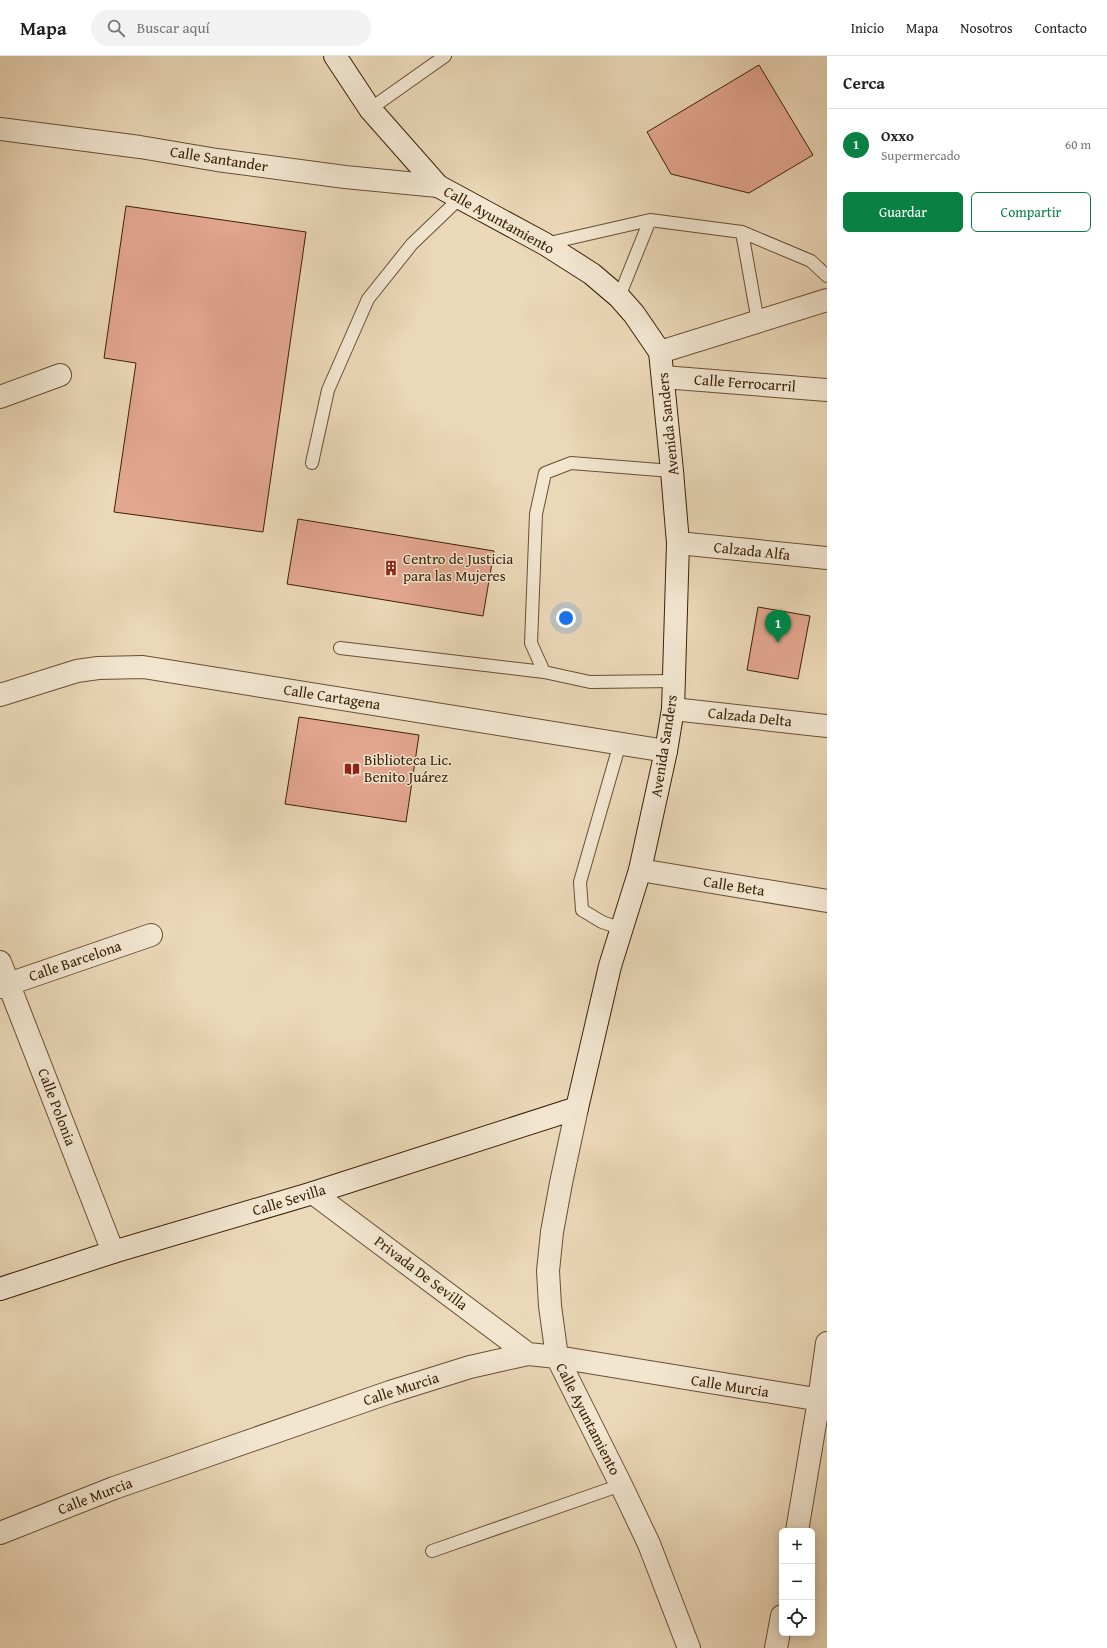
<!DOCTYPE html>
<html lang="es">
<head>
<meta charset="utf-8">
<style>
  body { margin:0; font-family:"Gentium Book Plus",serif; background:#f2f2f2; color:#222 }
  .controls { position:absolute; right:12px; bottom:12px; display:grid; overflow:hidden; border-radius:6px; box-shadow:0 2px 10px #0003 }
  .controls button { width:36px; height:36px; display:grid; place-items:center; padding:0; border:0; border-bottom:1px solid #e0e0e0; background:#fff; color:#222; font:20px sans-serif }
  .you { position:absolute; left:566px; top:562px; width:14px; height:14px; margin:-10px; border:3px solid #fff; border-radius:50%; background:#1a73e8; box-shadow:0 0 0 6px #1a73e833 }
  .badge { display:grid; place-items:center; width:26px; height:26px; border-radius:50%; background:#0b8043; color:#fff; font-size:13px; font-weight:700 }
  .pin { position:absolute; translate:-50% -33px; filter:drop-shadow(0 1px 2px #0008) }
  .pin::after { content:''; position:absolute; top:21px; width:14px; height:12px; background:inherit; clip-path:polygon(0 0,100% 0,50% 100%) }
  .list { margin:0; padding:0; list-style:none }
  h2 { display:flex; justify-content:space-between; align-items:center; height:52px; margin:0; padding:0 16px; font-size:17px }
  h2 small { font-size:13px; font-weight:400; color:#767676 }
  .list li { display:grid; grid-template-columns:26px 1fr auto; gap:12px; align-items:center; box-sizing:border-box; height:72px; padding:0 16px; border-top:1px solid #e0e0e0 }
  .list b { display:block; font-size:15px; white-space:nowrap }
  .list p { margin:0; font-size:13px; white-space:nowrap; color:#767676 }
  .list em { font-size:13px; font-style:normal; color:#767676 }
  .actions { display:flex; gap:8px; padding:12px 16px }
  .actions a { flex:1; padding:9px 0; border:1px solid #0b8043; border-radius:6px; text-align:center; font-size:14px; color:#0b8043 }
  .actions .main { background:#0b8043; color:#fff }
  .icon { flex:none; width:22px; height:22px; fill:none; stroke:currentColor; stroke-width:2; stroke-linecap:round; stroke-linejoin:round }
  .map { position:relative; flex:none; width:827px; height:1592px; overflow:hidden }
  header { display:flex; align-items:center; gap:24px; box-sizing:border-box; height:56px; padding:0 20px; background:#fff; border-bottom:1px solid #e0e0e0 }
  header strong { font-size:19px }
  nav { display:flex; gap:22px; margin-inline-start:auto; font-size:14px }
  .search { width:280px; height:36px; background:#f2f2f2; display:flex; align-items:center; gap:10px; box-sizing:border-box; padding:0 14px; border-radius:22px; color:#767676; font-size:15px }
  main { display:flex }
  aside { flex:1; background:#fff }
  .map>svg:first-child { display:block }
  .building { fill:#e4a790; stroke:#3c2105 }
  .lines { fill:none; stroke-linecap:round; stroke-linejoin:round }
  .service-casing { stroke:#684f32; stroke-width:14 }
  .minor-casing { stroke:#684f32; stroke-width:24 }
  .tertiary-casing { stroke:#684f32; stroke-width:24 }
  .secondary-casing { stroke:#3c2105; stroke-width:24 }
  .service { stroke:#f2e6d1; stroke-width:12 }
  .minor { stroke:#f2e6d1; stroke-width:22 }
  .tertiary { stroke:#f2e6d1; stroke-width:22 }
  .secondary { stroke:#f2e6d1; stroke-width:22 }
  .labels { text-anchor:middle; stroke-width:3; stroke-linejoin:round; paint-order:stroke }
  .street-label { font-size:15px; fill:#3c2105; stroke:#f2e6d1 }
  .poi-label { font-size:15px; fill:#3c2105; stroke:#f2e6d1; text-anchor:start }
</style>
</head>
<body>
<header>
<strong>Mapa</strong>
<div class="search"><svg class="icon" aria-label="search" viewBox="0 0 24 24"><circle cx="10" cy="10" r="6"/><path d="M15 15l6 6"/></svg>Buscar aquí</div>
<nav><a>Inicio</a><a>Mapa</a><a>Nosotros</a><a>Contacto</a></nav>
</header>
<main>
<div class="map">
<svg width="827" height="1592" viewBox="0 0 827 1592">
  <rect width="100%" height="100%" fill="#ebd8b8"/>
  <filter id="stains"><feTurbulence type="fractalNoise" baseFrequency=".005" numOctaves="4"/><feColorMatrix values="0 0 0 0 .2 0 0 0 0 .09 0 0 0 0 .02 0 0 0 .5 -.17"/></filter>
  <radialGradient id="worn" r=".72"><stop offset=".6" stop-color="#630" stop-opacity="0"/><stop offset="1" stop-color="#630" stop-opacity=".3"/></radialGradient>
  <path class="building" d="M759 9 813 99 749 137 671 118 647 76Z
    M126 150 306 176 263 476 114 456 136 307 104 302Z
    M298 463 494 495 483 560 287 528Z
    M758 551 810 560 798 623 747 614Z
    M299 661 419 679 406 766 285 748Z"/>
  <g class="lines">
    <g class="service-casing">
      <path id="service" d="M370 53 445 0
        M742 176 758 266
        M545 188 650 164 742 176 811 205 827 220
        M619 241 650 164
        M312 407 328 334 368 243 412 188 460 142
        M672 415 571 407 545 417 536 458 531 587 544 616 590 626 674 625
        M340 592 544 616
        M620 687 580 826 582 854 602 866 622 873
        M432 1495 621 1429"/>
    </g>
    <g class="minor-casing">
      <path id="minor" d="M0 73 140 91 217 104 345 121 438 130
        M663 321 827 334
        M0 341 60 319
        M678 487 827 502
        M0 639 77 615 98 612 143 611 666 695
        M673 653 827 670
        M640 814 827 845
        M0 906 113 1196
        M0 931 151 879
        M577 1052 561 1127 552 1176 548 1215 550 1250 557 1301 621 1429 649 1488 689 1592
        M313 1137 528 1298
        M797 1475 819 1344 827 1287
        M0 1477 114 1432 390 1336 470 1311 528 1298 557 1301 827 1345
        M776 1592 782 1560"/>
    </g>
    <g class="tertiary-casing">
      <path id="tertiary" d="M660 296 827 244"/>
    </g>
    <g class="secondary-casing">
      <path id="secondary" d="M0 1233 113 1196 313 1137 577 1052 610 910 640 814 666 695 673 653 678 487 672 415 660 296 634 258 619 241 592 218 545 188 438 130 370 53 335 0"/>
    </g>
    <use href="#service" class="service"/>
    <use href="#minor" class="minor"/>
    <use href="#tertiary" class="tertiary"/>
    <use href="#secondary" class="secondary"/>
  </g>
  <defs>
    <g id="building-bare" transform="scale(1.2)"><path d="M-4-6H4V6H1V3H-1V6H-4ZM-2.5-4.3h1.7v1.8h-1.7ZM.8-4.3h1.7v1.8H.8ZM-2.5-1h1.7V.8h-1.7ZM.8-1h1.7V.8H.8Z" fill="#8f2418" stroke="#f2e6d1" stroke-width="2.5" paint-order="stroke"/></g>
    <g id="library-bare" transform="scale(1.2)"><path d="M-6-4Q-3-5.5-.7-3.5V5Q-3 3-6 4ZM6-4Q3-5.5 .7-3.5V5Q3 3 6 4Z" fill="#8f2418" stroke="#f2e6d1" stroke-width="2.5" paint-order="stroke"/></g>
  </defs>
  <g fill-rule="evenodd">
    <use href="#building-bare" x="391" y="512"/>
    <use href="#library-bare" x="352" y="713"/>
  </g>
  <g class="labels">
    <g class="street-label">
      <text transform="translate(219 103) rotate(9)" y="5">Calle Santander</text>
      <text transform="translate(499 164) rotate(29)" y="5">Calle Ayuntamiento</text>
      <text transform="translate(745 327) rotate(4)" y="5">Calle Ferrocarril</text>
      <text transform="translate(668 368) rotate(-96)" y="5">Avenida Sanders</text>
      <text transform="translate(752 495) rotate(6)" y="5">Calzada Alfa</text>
      <text transform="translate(332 641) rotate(9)" y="5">Calle Cartagena</text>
      <text transform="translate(750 661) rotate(6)" y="5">Calzada Delta</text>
      <text transform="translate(664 690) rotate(-81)" y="5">Avenida Sanders</text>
      <text transform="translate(734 830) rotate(9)" y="5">Calle Beta</text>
      <text transform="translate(75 905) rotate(-19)" y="5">Calle Barcelona</text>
      <text transform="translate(57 1051) rotate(69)" y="5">Calle Polonia</text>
      <text transform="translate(289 1144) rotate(-17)" y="5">Calle Sevilla</text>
      <text transform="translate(421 1217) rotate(37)" y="5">Privada De Sevilla</text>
      <text transform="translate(730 1330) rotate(9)" y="5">Calle Murcia</text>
      <text transform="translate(401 1333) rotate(-18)" y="5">Calle Murcia</text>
      <text transform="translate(588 1363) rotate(63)" y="5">Calle Ayuntamiento</text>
      <text transform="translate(95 1440) rotate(-21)" y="5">Calle Murcia</text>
    </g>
    <g class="poi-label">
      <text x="403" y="508">Centro de Justicia<tspan x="403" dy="17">para las Mujeres</tspan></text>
      <text x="364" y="709">Biblioteca Lic.<tspan x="364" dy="17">Benito Juárez</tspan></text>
    </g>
  </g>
  <rect width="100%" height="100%" filter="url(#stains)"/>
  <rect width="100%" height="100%" fill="url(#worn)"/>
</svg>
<div class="controls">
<button>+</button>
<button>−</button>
<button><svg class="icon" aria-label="locate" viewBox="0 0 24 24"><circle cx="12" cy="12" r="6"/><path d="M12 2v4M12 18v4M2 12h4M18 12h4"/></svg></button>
</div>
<div class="you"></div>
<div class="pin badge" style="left:778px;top:587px">1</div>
</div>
<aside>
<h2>Cerca<small></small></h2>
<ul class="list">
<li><span class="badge">1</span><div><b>Oxxo</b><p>Supermercado</p></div><em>60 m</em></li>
</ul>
<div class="actions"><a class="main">Guardar</a><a>Compartir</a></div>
</aside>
</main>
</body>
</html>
